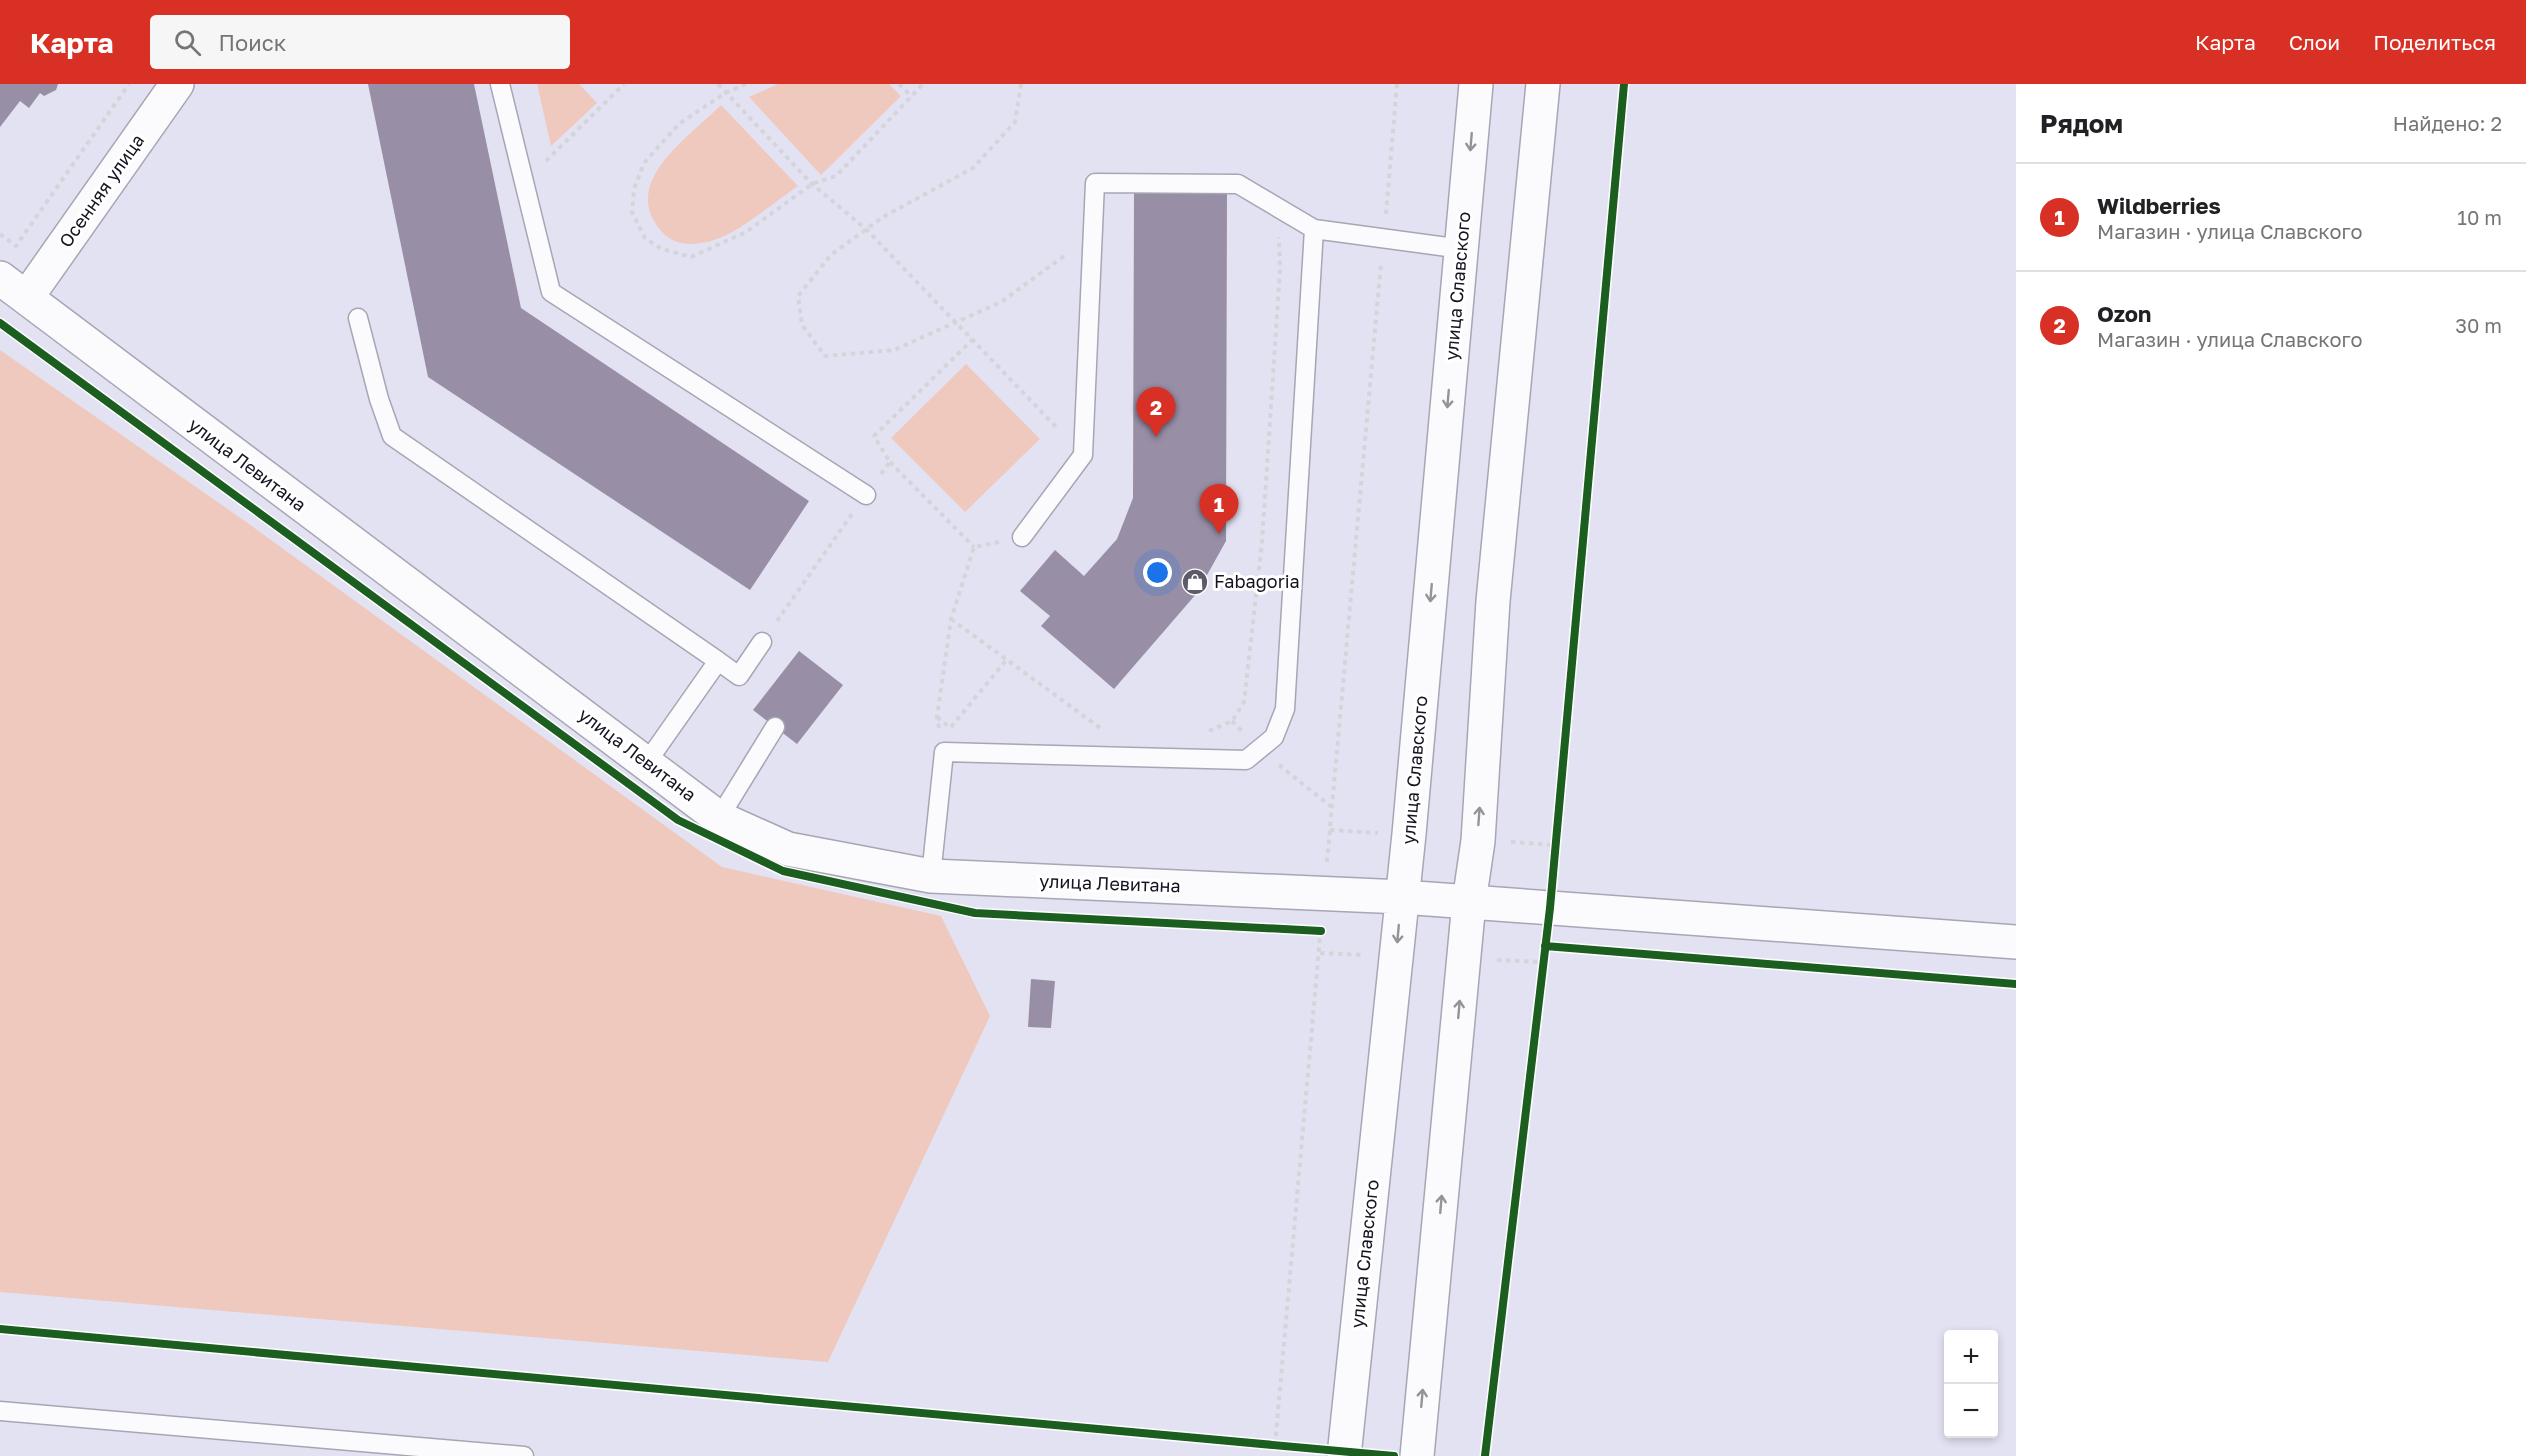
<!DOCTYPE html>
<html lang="ru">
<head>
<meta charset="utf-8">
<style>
  body { margin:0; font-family:"Golos Text",sans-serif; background:#f6f6f6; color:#202124 }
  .controls { position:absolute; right:18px; bottom:18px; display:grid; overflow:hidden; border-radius:6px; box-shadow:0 3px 9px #0003 }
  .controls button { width:54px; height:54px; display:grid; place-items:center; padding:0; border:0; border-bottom:2px solid #e0e0e0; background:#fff; color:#202124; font:30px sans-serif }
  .you { position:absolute; left:1158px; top:489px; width:21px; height:21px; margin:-15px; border:4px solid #fff; border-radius:50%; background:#1a73e8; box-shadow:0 0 0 9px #1a73e833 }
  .badge { display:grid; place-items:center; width:39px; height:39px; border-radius:50%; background:#d93025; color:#fff; font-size:20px; font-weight:700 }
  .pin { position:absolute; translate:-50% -50px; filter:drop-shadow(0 2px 3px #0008) }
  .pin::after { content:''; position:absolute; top:32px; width:21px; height:18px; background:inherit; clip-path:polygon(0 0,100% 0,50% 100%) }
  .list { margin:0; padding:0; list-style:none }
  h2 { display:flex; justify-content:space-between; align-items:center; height:78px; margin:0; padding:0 24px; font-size:26px }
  h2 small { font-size:20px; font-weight:400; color:#757577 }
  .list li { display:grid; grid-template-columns:39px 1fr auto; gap:18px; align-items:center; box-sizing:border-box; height:108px; padding:0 24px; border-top:2px solid #e0e0e0 }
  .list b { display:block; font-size:22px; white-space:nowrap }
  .list p { margin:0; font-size:20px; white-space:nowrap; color:#757577 }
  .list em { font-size:20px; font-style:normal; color:#757577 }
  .icon { flex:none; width:33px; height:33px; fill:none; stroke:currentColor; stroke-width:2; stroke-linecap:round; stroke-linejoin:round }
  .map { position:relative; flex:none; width:2016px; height:1372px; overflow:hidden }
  header { display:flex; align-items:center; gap:36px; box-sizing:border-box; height:84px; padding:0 30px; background:#d93025; color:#fff }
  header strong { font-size:28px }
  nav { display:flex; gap:33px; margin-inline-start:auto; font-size:21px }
  .search { width:420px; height:54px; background:#f6f6f6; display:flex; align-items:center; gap:15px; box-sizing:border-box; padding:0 21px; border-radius:6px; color:#757577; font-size:22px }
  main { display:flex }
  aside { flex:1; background:#fff }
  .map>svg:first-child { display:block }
  .green { fill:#efc9be }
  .building { fill:#988ea6 }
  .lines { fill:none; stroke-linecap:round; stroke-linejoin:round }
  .lane-casing { stroke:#a6a6b4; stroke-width:21 }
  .street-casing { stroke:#a6a6b4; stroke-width:36 }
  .path { stroke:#d4d4d9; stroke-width:4; stroke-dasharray:4.5 4.5; stroke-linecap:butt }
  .lane { stroke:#fbfbfd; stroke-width:18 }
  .street { stroke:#fbfbfd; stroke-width:33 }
  .cycleway-casing { stroke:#fff; stroke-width:11 }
  .cycleway { stroke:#1b5e20; stroke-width:8 }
  .oneway { stroke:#94939a }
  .labels { text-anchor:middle; stroke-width:6; stroke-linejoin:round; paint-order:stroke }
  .street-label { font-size:18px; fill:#151321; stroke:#fff }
  .poi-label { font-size:18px; fill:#151321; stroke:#fff; text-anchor:start }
</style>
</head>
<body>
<header>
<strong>Карта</strong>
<div class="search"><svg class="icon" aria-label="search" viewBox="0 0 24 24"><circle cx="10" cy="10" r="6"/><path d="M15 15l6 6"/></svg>Поиск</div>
<nav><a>Карта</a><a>Слои</a><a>Поделиться</a></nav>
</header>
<main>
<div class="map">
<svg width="2016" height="1372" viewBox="0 0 2016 1372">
  <rect width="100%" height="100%" fill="#e3e2f3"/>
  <path class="green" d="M537 0H579L597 19 551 62Z
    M778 0H889L901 12 821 91 749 13Z
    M721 21 798 102C779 115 741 146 722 153 703 161 677 165 662 148 618 99 688 54 721 21Z
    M0 266 249 440 722 783 941 832 990 932 828 1278 0 1208Z
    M966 280 1040 355 965 428 891 354Z"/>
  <path class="building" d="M0 0H58L56 6 44 12 40 9 29 24 20 17 0 43Z
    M368 0H474L521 224 809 417 750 506 428 293Z
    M1134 109H1227L1226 457 1197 509 1114 605 1041 542 1050 532 1020 507 1055 466 1084 492 1117 455 1133 414Z
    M799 567 843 601 797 660 753 626Z
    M1031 895 1055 897 1051 944 1028 943Z"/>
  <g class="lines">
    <g class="lane-casing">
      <path id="lane" d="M500 0 551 208 866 411
        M358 234 379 315 392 352 718 577 647 678
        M1022 453 1083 371 1095 99 1238 100 1314 145 1462 165
        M718 577 739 592 762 558
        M719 734 775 643
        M931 792 944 668 1246 676 1274 653 1285 625 1314 145
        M0 1327 524 1372"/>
    </g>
    <g class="street-casing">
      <path id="street" d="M0 194 719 734 788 765 931 792 1402 813 2016 858
        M27 213 177 0
        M1344 1372 1409 750 1476 0
        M1417 1372 1469 818 1478 757 1493 517 1543 0"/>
    </g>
    <path class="path" d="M718 0 812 100 867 146 1058 345
      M746 0 725 9 679 40 644 79 634 105 632 128 645 154 662 165 691 173 746 148 812 100 836 92 923 0
      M899 0 912 13
      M1021 0 1015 38 973 84 883 133 831 171 798 212 802 241 825 272 894 266 1001 218 1067 170
      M546 77 624 0
      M1386 130 1397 0
      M0 150 16 162 129 0
      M890 378 974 463
      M881 390 890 378 874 352 972 256
      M951 535 1103 646
      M777 537 852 430
      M937 633 948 642
      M1232 637 1242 647
      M951 643 1008 574
      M939 644 937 633 951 535 974 463 999 458
      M1209 647 1232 637 1244 618 1262 458 1280 186 1279 153
      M1279 681 1333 724
      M1330 746 1378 749
      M1511 758 1555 761
      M1327 778 1381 179
      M1320 869 1364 871
      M1497 876 1544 878
      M1275 1361 1321 842"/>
    <use href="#lane" class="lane"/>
    <use href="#street" class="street"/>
    <g class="cycleway-casing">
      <path id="cycleway" d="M0 239 678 736 783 787 975 829 1321 847
        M1545 862 2016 900
        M0 1245 1394 1372
        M1485 1372 1550 824 1624 0"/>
    </g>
    <use href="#cycleway" class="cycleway"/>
  </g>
  <defs><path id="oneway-shaft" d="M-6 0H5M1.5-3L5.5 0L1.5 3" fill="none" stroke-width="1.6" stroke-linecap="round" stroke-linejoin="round" transform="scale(1.5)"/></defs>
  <g class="oneway">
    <use href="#oneway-shaft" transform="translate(1471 58) rotate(95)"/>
    <use href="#oneway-shaft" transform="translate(1448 315) rotate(95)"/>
    <use href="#oneway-shaft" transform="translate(1431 509) rotate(95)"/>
    <use href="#oneway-shaft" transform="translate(1479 732) rotate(-86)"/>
    <use href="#oneway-shaft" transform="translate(1398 850) rotate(95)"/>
    <use href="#oneway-shaft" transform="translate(1459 925) rotate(-85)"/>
    <use href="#oneway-shaft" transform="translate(1441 1120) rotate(-85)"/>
    <use href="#oneway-shaft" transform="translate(1422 1314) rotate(-85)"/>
  </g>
  <defs>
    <g id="shop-disc" transform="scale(1.35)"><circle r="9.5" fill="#5d5b6a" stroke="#fff"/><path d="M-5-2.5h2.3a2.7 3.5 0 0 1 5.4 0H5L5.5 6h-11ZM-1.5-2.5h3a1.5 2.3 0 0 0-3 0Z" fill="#fff"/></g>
  </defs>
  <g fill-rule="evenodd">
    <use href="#shop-disc" x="1195" y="498"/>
  </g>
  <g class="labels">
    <g class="street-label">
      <text transform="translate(102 107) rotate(-55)" y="6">Осенняя улица</text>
      <text transform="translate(1458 202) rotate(-85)" y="6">улица Славского</text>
      <text transform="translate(247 381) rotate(37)" y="6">улица Левитана</text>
      <text transform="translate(637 671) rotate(37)" y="6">улица Левитана</text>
      <text transform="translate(1415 686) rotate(-85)" y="6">улица Славского</text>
      <text transform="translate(1110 800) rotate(2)" y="6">улица Левитана</text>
      <text transform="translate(1365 1170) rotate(-84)" y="6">улица Славского</text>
    </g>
    <g class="poi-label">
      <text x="1214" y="504">Fabagoria</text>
    </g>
  </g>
</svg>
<div class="controls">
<button>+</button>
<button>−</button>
</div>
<div class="you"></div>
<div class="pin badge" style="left:1219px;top:450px">1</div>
<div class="pin badge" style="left:1156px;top:353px">2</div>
</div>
<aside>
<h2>Рядом<small>Найдено: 2</small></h2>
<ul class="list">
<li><span class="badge">1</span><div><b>Wildberries</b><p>Магазин · улица Славского</p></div><em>10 m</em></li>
<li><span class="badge">2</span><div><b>Ozon</b><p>Магазин · улица Славского</p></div><em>30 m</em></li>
</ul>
</aside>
</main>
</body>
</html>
